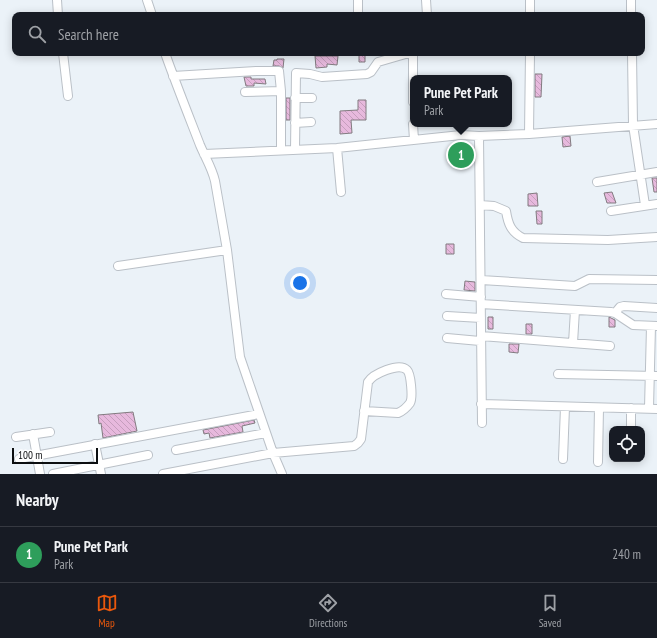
<!DOCTYPE html>
<html lang="en">
<head>
<meta charset="utf-8">
<style>
  body { margin:0; font-family:"PT Sans Narrow",sans-serif; background:#242831; color:#f1f3f6 }
  .controls { position:absolute; right:12px; bottom:12px; display:grid; overflow:hidden; border-radius:8px; box-shadow:0 2px 10px #0003 }
  .controls button { width:36px; height:36px; display:grid; place-items:center; padding:0; border:0; border-bottom:1px solid #363941; background:#171b24; color:#f1f3f6; font:20px sans-serif }
  .scale { position:absolute; left:12px; bottom:10px; width:86px; box-sizing:border-box; padding-left:4px; border:2px solid #0c0e10; border-top:0; font-size:11px; line-height:14px; white-space:nowrap; color:#0c0e10; -webkit-text-stroke:3px #fff; paint-order:stroke }
  .you { position:absolute; left:300px; top:283px; width:14px; height:14px; margin:-10px; border:3px solid #fff; border-radius:50%; background:#1a73e8; box-shadow:0 0 0 6px #1a73e833 }
  .badge { display:grid; place-items:center; width:26px; height:26px; border-radius:50%; background:#ea580c; color:#fff; font-size:13px; font-weight:700 }
  .pin { position:absolute; translate:-50% -50%; border:2px solid #fff; box-shadow:0 1px 4px #0006 }
  .popup { position:absolute; left:410px; top:75px; width:102px; height:52px; box-sizing:border-box; display:grid; place-content:center; border-radius:8px; background:#171b24; filter:drop-shadow(0 1px 3px #0005); font-size:13px; white-space:nowrap; color:#9ea1a6 }
  .popup b { font-size:15px; color:#f1f3f6 }
  .popup::after { content:''; position:absolute; left:50%; top:100%; margin-left:-8px; border:8px solid transparent; border-top-color:#171b24 }
  .list { margin:0; padding:0; list-style:none }
  h2 { display:flex; justify-content:space-between; align-items:center; height:52px; margin:0; padding:0 16px; font-size:17px }
  h2 small { font-size:13px; font-weight:400; color:#9ea1a6 }
  .list li { display:grid; grid-template-columns:26px 1fr auto; gap:12px; align-items:center; box-sizing:border-box; height:56px; padding:0 16px; border-top:1px solid #363941 }
  .list b { display:block; font-size:15px; white-space:nowrap }
  .list p { margin:0; font-size:13px; white-space:nowrap; color:#9ea1a6 }
  .list em { font-size:13px; font-style:normal; color:#9ea1a6 }
  .icon { flex:none; width:22px; height:22px; fill:none; stroke:currentColor; stroke-width:2; stroke-linecap:round; stroke-linejoin:round }
  .map { position:relative; flex:none; width:657px; height:474px; overflow:hidden }
  .search { position:absolute; background:#171b24; box-shadow:0 2px 10px #0003; left:12px; right:12px; top:12px; height:44px; display:flex; align-items:center; gap:10px; box-sizing:border-box; padding:0 14px; border-radius:8px; color:#9ea1a6; font-size:15px }
  .sheet { height:108px; background:#171b24 }
  nav { display:flex; justify-content:space-around; align-items:center; box-sizing:border-box; height:56px; border-top:1px solid #363941; background:#171b24; font-size:11px; color:#9ea1a6 }
  nav a { display:grid; justify-items:center; gap:2px }
  nav .on { color:#ea580c }
  .map>svg:first-child { display:block }
  .building { fill:url(#building-back-hatch); stroke:#827b80 }
  .lines { fill:none; stroke-linecap:round; stroke-linejoin:round }
  .minor-casing { stroke:#bac0c7; stroke-width:10 }
  .minor { stroke:#fff; stroke-width:8 }
</style>
</head>
<body>
<div class="map">
<svg width="657" height="474" viewBox="0 0 657 474">
  <defs>
    <pattern id="building-back-hatch" width="6" height="6" patternUnits="userSpaceOnUse"><rect width="6" height="6" fill="#e7b9dd"/><path d="M-1 5l2 2M0 0l6 6M5-1l2 2" fill="none" stroke="#c59ebd"/></pattern>
  </defs>
  <rect width="100%" height="100%" fill="#ebf2f8"/>
  <path class="building" d="M359 53H365V62H359Z
    M315 56H338L337 65 327 64V67L316 68Z
    M277 59H284L283 68 279 66H273L274 60H277Z
    M535 74H542L541 97H535Z
    M244 77H251V79H265L266 84 254 83V86H246Z
    M286 98H290V120H286Z
    M358 100H366V120H351L352 133 340 134V111L358 110Z
    M570 136 571 146 563 147 562 137Z
    M652 178H657V192H654Z
    M612 192 616 203H607L604 193Z
    M537 193 538 206H528V194Z
    M536 211H542V224H537Z
    M446 244H454V254H446Z
    M465 281 475 282V291L464 290Z
    M488 317H493V329H488Z
    M609 317 615 320V327H609Z
    M526 324H532V334H526Z
    M509 344H519L518 353 509 352Z
    M133 412 137 431 103 438 101 423 99 424 98 415Z
    M254 420 255 423 242 426 243 432 210 438 209 433 204 434 203 430Z"/>
  <g class="lines">
    <g class="minor-casing">
      <path id="minor" d="M57 0 58 15
        M147 0 152 15
        M358 0V15
        M426 0 427 15
        M631 0V15
        M530 15V0
        M63 53 68 96
        M165 53C176 84 188 114 200 145 205 157 212 168 215 181L227 250 240 357 273 453 282 474
        M413 53V102
        M632 53 633 125 645 205
        M173 76 256 71H279L281 91V150
        M245 92 281 91
        M295 98H312
        M295 123 311 122
        M413 124 414 140
        M529 134 530 53
        M479 136 482 423
        M337 148 341 192
        M295 150 296 73 310 74 322 77 367 74 371 72 378 62 409 53
        M204 154 337 148 461 135 479 136 529 134 657 124
        M597 182 657 172
        M480 205 494 206 506 211C508 224 511 232 523 238L608 240 657 237
        M611 211 657 204
        M118 266 227 250
        M481 280 575 286 589 279 657 280
        M446 294 481 297
        M481 304 611 312 615 313 633 325 657 326
        M615 313 620 307 624 306 657 308
        M447 316 481 318
        M481 336 610 346
        M447 338 480 341
        M573 343 575 310
        M558 374 657 376
        M481 404 657 409
        M649 408 651 326
        M631 429V408
        M33 434 40 474
        M16 437 50 432
        M95 444 101 474
        M176 450 266 433
        M19 459 259 414
        M563 459 565 407
        M598 462 599 408
        M53 474 148 455
        M163 474 273 453 354 446 358 443 361 439 368 382C373 374 399 362 407 370 411 374 413 398 410 403 407 407 403 411 398 413L364 411"/>
    </g>
    <use href="#minor" class="minor"/>
  </g>
</svg>
<div class="controls">
<button><svg class="icon" aria-label="locate" viewBox="0 0 24 24"><circle cx="12" cy="12" r="6"/><path d="M12 2v4M12 18v4M2 12h4M18 12h4"/></svg></button>
</div>
<div class="scale">100 m</div>
<div class="you"></div>
<div class="pin badge" style="left:461px;top:155px;background:#2e9e5b">1</div>
<div class="popup"><b>Pune Pet Park</b>Park</div>
<div class="search"><svg class="icon" aria-label="search" viewBox="0 0 24 24"><circle cx="10" cy="10" r="6"/><path d="M15 15l6 6"/></svg>Search here</div>
</div>
<section class="sheet">
<h2>Nearby<small></small></h2>
<ul class="list">
<li><span class="badge" style="background:#2e9e5b">1</span><div><b>Pune Pet Park</b><p>Park</p></div><em>240 m</em></li>
</ul>
</section>
<nav>
<a class="on"><svg class="icon" aria-label="map" viewBox="0 0 24 24"><path d="M3 6l6-2 6 2 6-2v14l-6 2-6-2-6 2zM9 4v14M15 6v14"/></svg>Map</a>
<a><svg class="icon" aria-label="directions" viewBox="0 0 24 24"><path d="M12 3l9 9-9 9-9-9zM9 14v-3h6M13 9l2 2-2 2"/></svg>Directions</a>
<a><svg class="icon" aria-label="saved" viewBox="0 0 24 24"><path d="M7 4h10v16l-5-4-5 4z"/></svg>Saved</a>
</nav>
</body>
</html>
